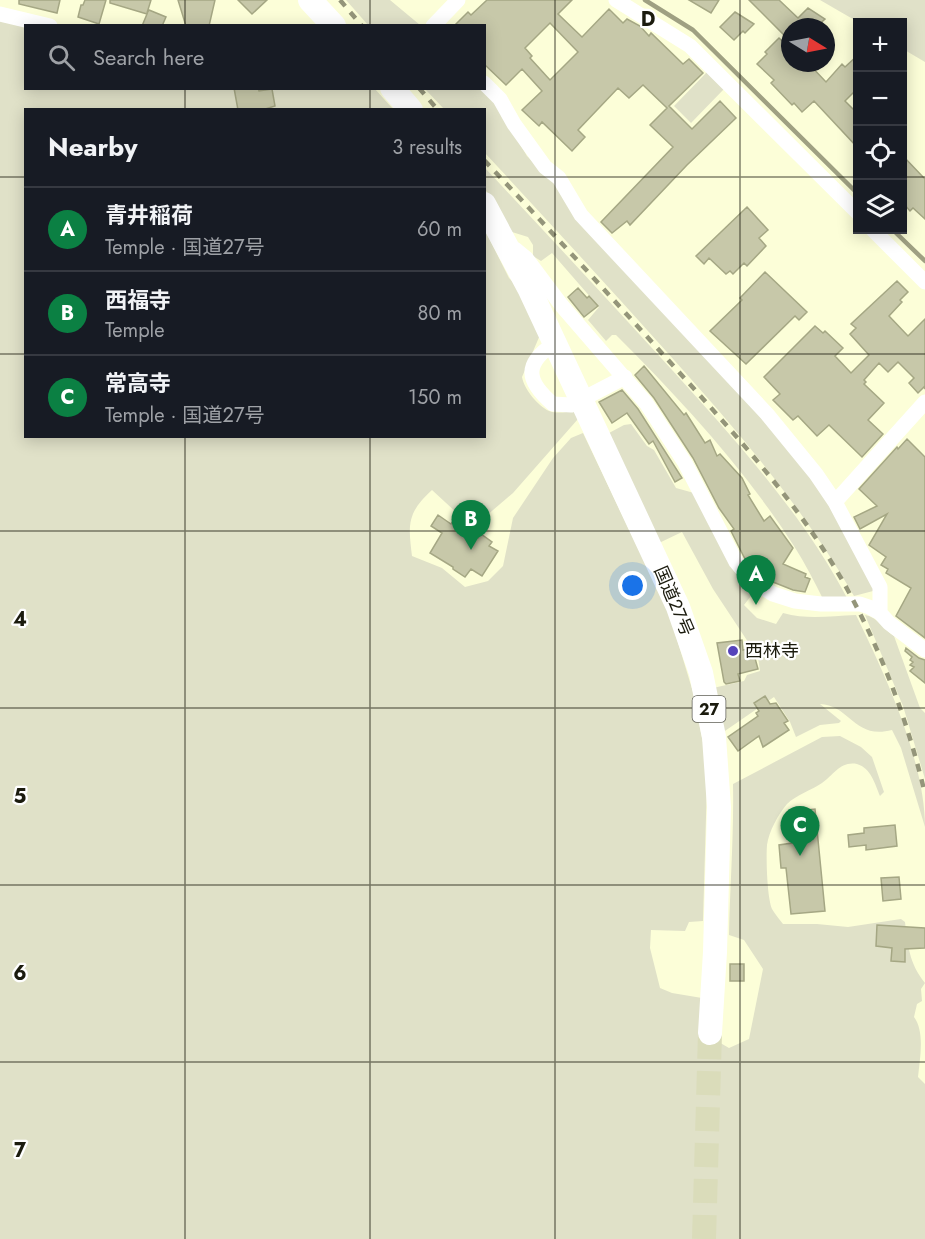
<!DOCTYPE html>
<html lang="en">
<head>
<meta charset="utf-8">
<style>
  body { margin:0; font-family:Jost,"Noto Sans JP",sans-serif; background:#242831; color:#f1f3f6 }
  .controls { position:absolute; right:18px; top:18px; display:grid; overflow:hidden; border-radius:0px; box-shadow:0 3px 15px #0003 }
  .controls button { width:54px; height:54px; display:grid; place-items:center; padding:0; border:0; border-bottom:2px solid #363941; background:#171b24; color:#f1f3f6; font:30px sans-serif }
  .compass { position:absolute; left:781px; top:18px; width:54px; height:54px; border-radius:50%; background:#171b24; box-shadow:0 3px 15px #0003; rotate:100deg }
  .you { position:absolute; left:633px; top:586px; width:21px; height:21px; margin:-15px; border:4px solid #fff; border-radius:50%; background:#1a73e8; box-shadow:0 0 0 9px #1a73e833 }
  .badge { display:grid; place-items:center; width:39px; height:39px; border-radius:50%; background:#0b8043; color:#fff; font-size:20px; font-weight:700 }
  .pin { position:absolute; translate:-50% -50px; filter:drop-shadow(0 2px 3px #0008) }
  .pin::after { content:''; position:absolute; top:32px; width:21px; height:18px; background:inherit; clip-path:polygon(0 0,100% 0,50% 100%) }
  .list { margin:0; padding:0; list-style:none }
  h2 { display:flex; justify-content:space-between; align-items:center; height:78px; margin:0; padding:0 24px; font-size:26px }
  h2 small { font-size:20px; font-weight:400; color:#9ea1a6 }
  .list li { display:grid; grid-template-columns:39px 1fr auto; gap:18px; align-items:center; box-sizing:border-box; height:84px; padding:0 24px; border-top:2px solid #363941 }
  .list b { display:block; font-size:22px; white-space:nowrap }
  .list p { margin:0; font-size:20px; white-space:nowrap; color:#9ea1a6 }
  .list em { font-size:20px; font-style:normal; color:#9ea1a6 }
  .icon { flex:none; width:33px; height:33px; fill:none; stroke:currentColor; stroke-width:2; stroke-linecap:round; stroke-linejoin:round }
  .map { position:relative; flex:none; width:925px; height:1239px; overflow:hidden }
  .search { position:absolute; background:#171b24; box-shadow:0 3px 15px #0003; left:24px; top:24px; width:462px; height:66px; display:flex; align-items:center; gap:15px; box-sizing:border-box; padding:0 21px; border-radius:0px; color:#9ea1a6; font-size:22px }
  .panel { position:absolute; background:#171b24; box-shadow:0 3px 15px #0003; left:24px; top:108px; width:462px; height:330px; border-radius:0px }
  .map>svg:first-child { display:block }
  .green { fill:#e0e1c8 }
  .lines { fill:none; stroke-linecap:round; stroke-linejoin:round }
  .stream { stroke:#9fa082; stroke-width:4.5 }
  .building { fill:#c7c8a9; stroke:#a5a784; stroke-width:1.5; fill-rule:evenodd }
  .trunk-tunnel { stroke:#dadcba; stroke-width:24; stroke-dasharray:24 12; stroke-linecap:butt }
  .minor { stroke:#fff; stroke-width:15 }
  .trunk { stroke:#fff; stroke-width:24 }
  .rail { stroke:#94957a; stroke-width:4.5; stroke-dasharray:8 8; stroke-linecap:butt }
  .grid { fill:none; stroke:#1b1b0e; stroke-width:1.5; stroke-opacity:0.55 }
  .poi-dot { fill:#5643bb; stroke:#fff; stroke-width:2 }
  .labels { text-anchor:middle; stroke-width:4.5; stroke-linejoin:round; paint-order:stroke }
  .shield { fill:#fff; stroke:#5f5f56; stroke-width:1.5 }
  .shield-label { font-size:16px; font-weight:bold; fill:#1b1b0e }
  .street-label { font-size:18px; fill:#1b1b0e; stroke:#fff }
  .poi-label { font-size:18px; fill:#1b1b0e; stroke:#fff; text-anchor:start }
  .grid-label { font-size:20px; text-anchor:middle; font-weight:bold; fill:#1b1b0e; stroke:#fff; stroke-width:4.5; stroke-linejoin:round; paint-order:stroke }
</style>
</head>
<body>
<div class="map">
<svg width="925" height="1239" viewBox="0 0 925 1239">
  <rect width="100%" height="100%" fill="#fcfed8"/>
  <path class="green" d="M346 0H390L420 25H368Z
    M820 0H925V62L903 49 902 22H858Z
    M0 21 25 27 26 88 375 89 393 109 26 110V436H484L485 230 509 278 515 284 540 335 522 377C524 389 538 406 549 411 557 414 566 412 574 411L578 419 513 493 486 516 458 514 432 490C407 513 408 524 412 556L442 568 465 587 488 581 503 566 513 518 553 458 571 438 583 433 669 613 693 692 704 748 707 782 703 921 689 922 685 931 651 930 650 948 660 988 672 993 702 998 717 1041 729 1048 749 1039 763 969 744 940 729 935C730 885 734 835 733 784L822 737 840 736 861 747 872 757 884 792 880 796C875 784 871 768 857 764 840 761 834 775 822 783 812 790 796 795 787 804 778 815 769 831 767 845 766 858 767 897 772 909 775 914 779 919 783 924H817L848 927 901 919 905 922C908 946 909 963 925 983L921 989 922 1001 917 1004 914 1017C925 1032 920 1058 918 1077L925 1084V1239H0Z
    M707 72 724 89 691 123 674 106Z
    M425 89H481L495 102 527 156 559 187 812 476 874 585 873 591 854 596C801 504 736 429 666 351 606 284 546 219 485 153L484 110 444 109Z
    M485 168C548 235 611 303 673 371 736 441 803 514 847 598L823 599C814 581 805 563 794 546 744 468 681 400 616 335H612L606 341 588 320 599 307 552 253 541 261 533 256V245L528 237 512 232 485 189Z
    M631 424 647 446 654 450 676 488 694 493 734 571 754 592 744 605 757 618 776 624 783 613C808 620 830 616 856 615 885 674 925 761 925 827L901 748 892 730C854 740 850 705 820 704L841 721 839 723 820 725 796 737 790 722 774 697 722 733 713 688 744 681 747 675 760 671 758 657 713 589 682 532 659 543 609 433 624 425Z
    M865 615C878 617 883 629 894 636L920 708 925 713V779L903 706Z"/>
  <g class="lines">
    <path class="stream" d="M645 0 693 30 858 194
      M893 230 925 261"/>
  </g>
  <path class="building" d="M19 0H60L57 13 19 4Z
    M85 0H106L99 24 78 17 81 5H83Z
    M110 0H151L147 13 149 10 166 17 162 26H142L147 14 110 3Z
    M178 0H215L209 26H186Z
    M238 0H267L252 14Z
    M487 0H572L558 14 582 37 609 9 623 23 627 19 640 26 649 36 651 33 683 64 689 59 703 73 669 106 692 129 720 101 736 118 687 165 630 225 627 221 612 233 601 222 673 147 650 125 667 108 643 85 629 98 618 88 578 130 585 137 572 151 542 122 539 126 522 110 542 91 522 69 506 85 484 64V26H454L468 12 471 15ZM550 23 578 52 550 80 530 58 532 56 525 48Z
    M689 0H719L711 13Z
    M749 0H779L798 18 808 8 825 19 816 27H790L784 35Z
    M735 12 754 24 745 33 743 31 734 40 720 27Z
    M779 38 790 48V63H808L826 82 842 64 845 67 858 55V88L845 101 858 114V148L814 101 802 112 794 103 792 105 771 83 774 80 757 64 767 54 765 52Z
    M234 88H258L259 91 272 89 275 106 262 110H238Z
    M903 156 925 179V219L913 208 910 211 903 203Z
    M747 207 768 230 759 238 766 246 747 266 744 263 733 274 730 271 726 274 709 258 704 264 696 256Z
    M765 272 807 312 799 320 795 316 746 364 710 331 742 300 740 298Z
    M897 281 908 292 900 300 902 302 889 316 908 336 925 319V389L924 387 918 393 909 383 914 378 898 362 888 372 879 363 864 380 866 382 864 384 884 403 868 420 883 434 862 457 829 425 817 436 798 416 793 420 773 400 780 394 764 377 815 326 823 333 825 331 843 348 835 356 851 373 869 355 850 334 856 328 851 324Z
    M578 288 587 298 589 296 598 306 584 317 568 297Z
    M644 366 684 415 686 413 705 443 710 440 717 456 720 454 742 478 750 494 748 495 764 521 770 516 793 548 783 564 806 574 805 577 810 579 805 592 793 590 773 582 758 574 744 557 731 531 734 529 719 508 693 458 654 398 635 375Z
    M622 390 638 409 682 478 675 482 653 441 649 444 627 413 612 423 599 402Z
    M907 439 925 457V638L896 616 911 588 886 573 888 569 881 565 886 557 869 545 887 514 860 529 854 517 877 506 859 489 897 447 898 449Z
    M438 515 451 524 453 521 478 538 481 534 492 542 489 546 498 551 482 576 471 569 465 577 453 569V567L430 553 442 533 431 526Z
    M742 640 743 650 748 649 750 659 755 658 758 669 738 674 740 681 726 684 724 682 717 643Z
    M906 648 919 658 925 660V683L910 671 914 667 910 665 913 662 910 660 912 657 905 651Z
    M765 696 770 704 776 703 788 721 784 723 789 730 763 747 759 736 738 751 728 737 758 716 756 713 759 711 754 703Z
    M815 809 825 911 791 914 786 868H781L779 845 792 843 789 812Z
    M895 825 897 846 866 850V845L849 847 848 835 864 833V828Z
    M899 877 901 899 883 901 881 878Z
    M877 925 925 928V948L905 949V962L891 961 892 948 876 946Z
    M730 964H744V981H730Z"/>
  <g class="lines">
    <path class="trunk-tunnel" d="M704 1239 710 1033"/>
    <path class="minor" d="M616 0 690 46 858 213
      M0 14 50 26
      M433 26 458 0
      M484 83 500 99 514 124 545 167 559 178 581 215 767 414 816 474 835 502 880 587V613
      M873 230 925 282
      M515 249 526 258 562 306 646 403 685 463 736 562 752 581 773 594 795 601 821 604H860L869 607 880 613 889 623 925 650
      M555 343C523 364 526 381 553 404L571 405 625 377
      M835 502 925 402"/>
    <path class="trunk" d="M310 0 334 26
      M392 88 411 110
      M484 204 529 288 650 547 678 607 701 673 714 737 719 807 715 952 710 1033"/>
    <path class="rail" d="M340 0 362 26
      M419 88 438 110
      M484 160C550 230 614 300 678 371 741 441 808 514 852 598 885 660 909 726 925 794"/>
  </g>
  <path class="grid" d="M185 0V26M370 0V26M555 0V1239M740 0V1239M185 88V110M370 88V110M0 177H26M484 177H858M902 177H925M0 354H26M484 354H925M185 436V1239M370 436V1239M0 531H925M0 708H925M0 885H925M0 1062H925"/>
  <circle class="poi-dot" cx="733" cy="651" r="6"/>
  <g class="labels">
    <rect class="shield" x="692.5" y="696" width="33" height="26" rx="4.5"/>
    <g class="shield-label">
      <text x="709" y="715">27</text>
    </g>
    <g class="street-label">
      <text transform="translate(674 601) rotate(67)" y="6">国道27号</text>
    </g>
    <g class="poi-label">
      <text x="745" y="657">西林寺</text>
    </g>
  </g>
  <g class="grid-label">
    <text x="648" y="26">D</text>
    <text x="20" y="626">4</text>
    <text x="20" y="803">5</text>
    <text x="20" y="980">6</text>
    <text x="20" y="1157">7</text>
  </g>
</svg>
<div class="controls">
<button>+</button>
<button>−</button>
<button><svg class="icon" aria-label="locate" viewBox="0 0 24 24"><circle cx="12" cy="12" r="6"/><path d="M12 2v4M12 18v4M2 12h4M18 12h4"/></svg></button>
<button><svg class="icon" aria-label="layers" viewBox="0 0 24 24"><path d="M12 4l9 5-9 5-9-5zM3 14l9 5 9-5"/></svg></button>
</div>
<svg class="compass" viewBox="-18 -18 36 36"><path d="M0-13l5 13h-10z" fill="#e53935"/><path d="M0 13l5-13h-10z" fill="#9ea1a6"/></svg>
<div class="you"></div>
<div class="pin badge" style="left:756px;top:605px">A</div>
<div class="pin badge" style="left:471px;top:550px">B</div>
<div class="pin badge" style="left:800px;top:856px">C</div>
<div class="search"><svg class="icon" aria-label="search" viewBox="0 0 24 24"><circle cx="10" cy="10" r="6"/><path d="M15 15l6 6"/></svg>Search here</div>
<section class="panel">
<h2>Nearby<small>3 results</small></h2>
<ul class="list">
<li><span class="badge">A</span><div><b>青井稲荷</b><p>Temple · 国道27号</p></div><em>60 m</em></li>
<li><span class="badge">B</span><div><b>西福寺</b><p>Temple</p></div><em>80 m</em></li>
<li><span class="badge">C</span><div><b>常高寺</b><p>Temple · 国道27号</p></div><em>150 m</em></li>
</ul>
</section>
</div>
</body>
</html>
